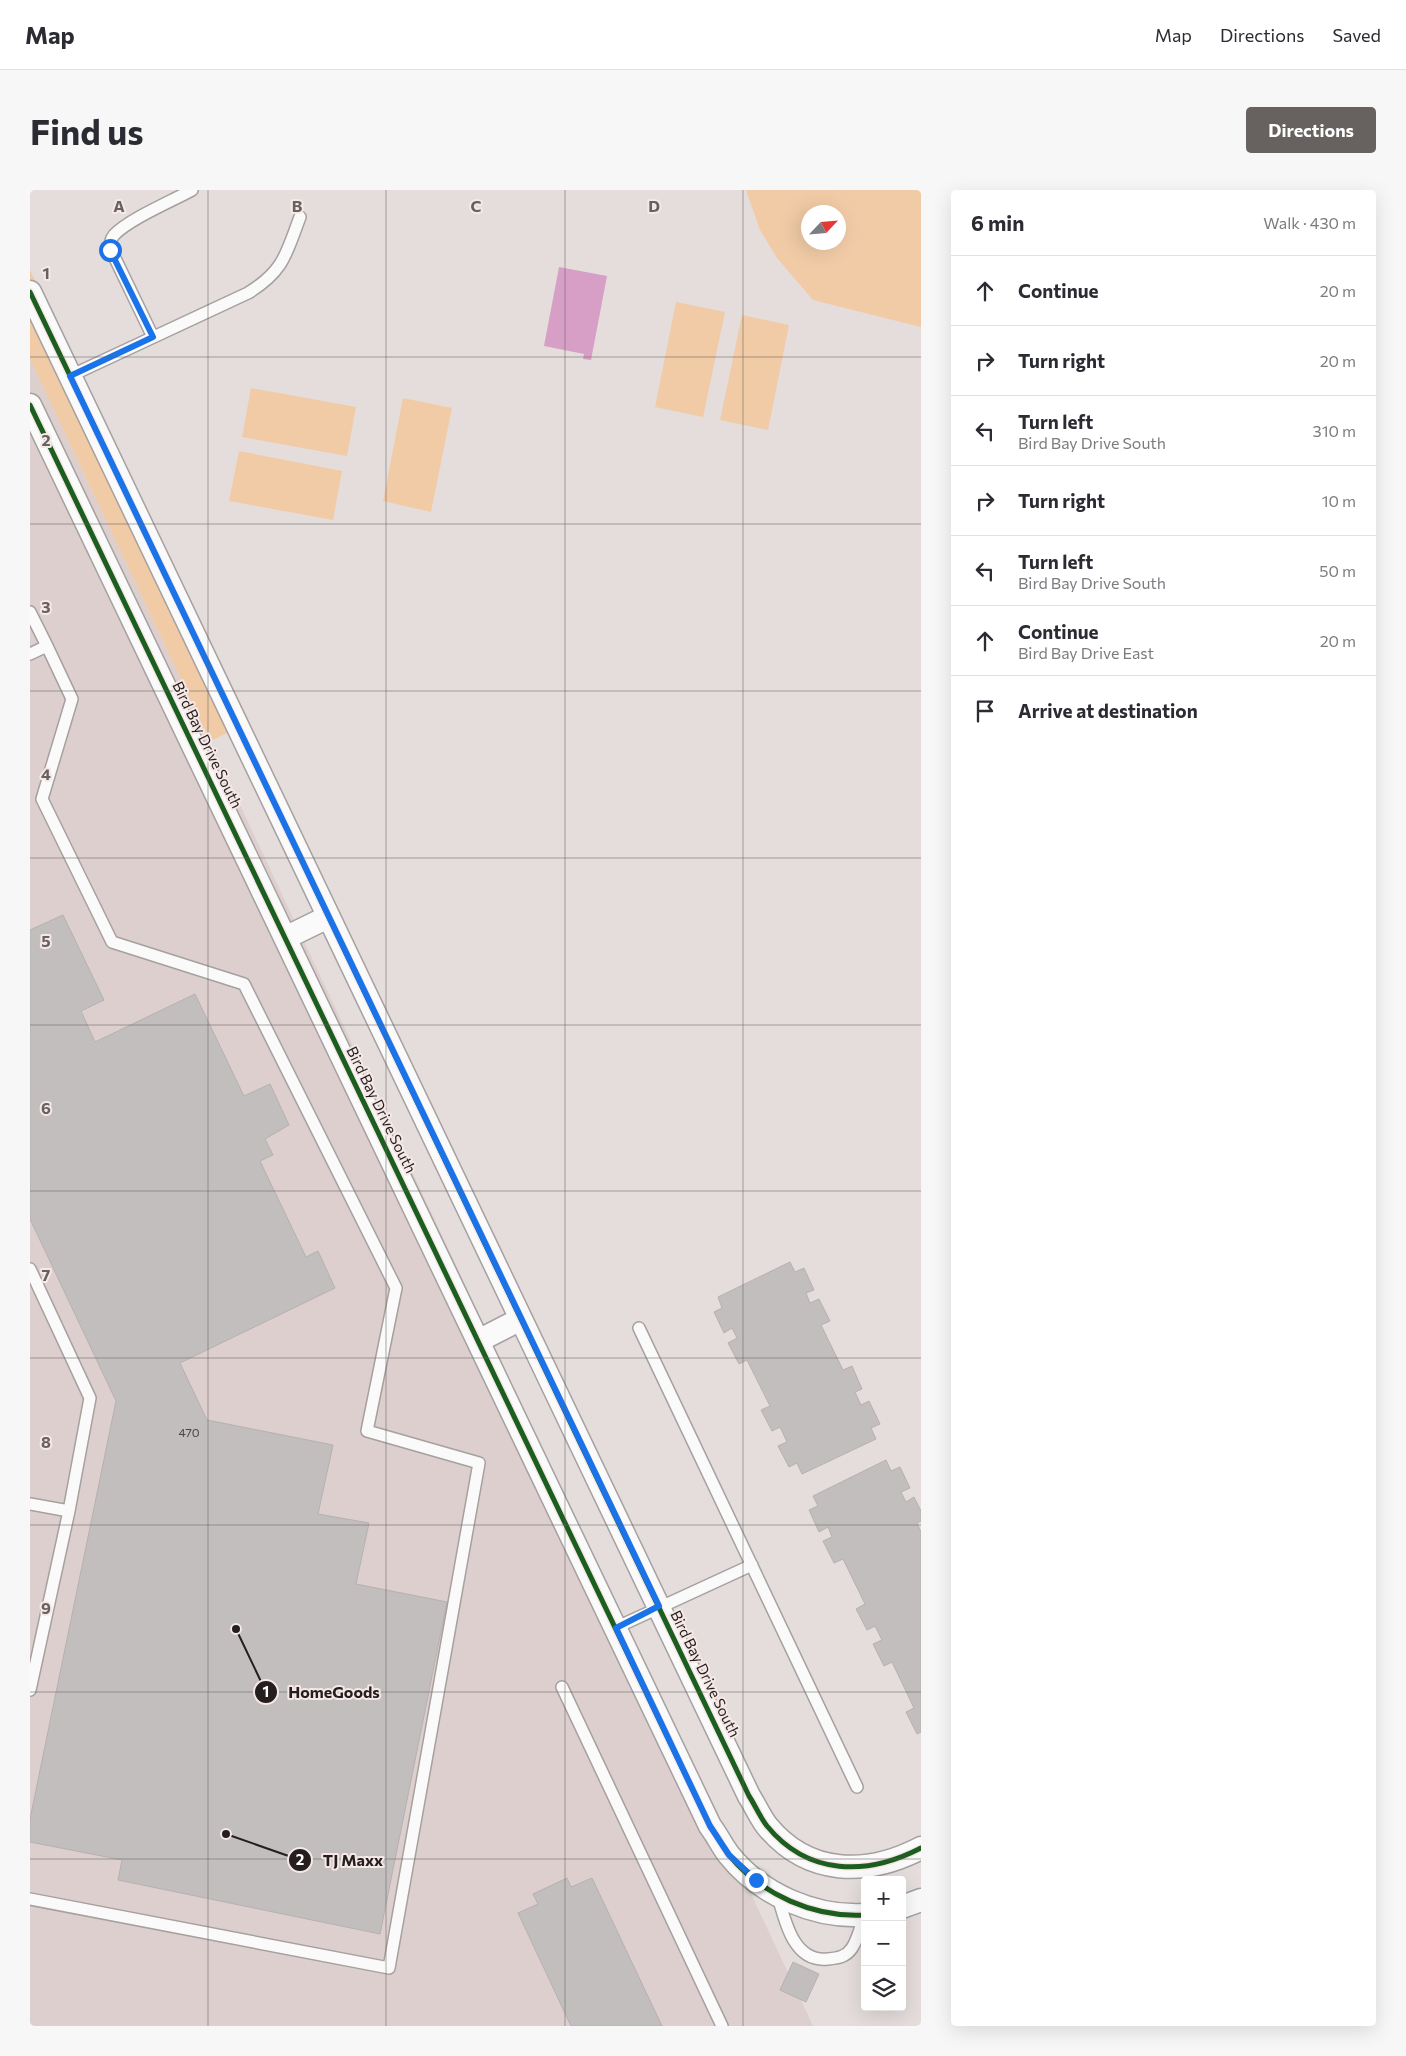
<!DOCTYPE html>
<html lang="en">
<head>
<meta charset="utf-8">
<style>
  body { margin:0; font-family:Commissioner,sans-serif; background:#f7f7f7; color:#2b2b33 }
  .controls { position:absolute; right:15px; bottom:15px; display:grid; overflow:hidden; border-radius:5px; box-shadow:0 5px 20px #0002 }
  .controls button { width:45px; height:45px; display:grid; place-items:center; padding:0; border:0; border-bottom:1px solid #e1e1e2; background:#fff; color:#2b2b33; font:25px sans-serif }
  .compass { position:absolute; left:771px; top:15px; width:45px; height:45px; border-radius:50%; background:#fff; box-shadow:0 5px 20px #0002; rotate:64deg }
  .stop { position:absolute; width:15px; height:15px; margin:-11px; border:4px solid #1a73e8; border-radius:50%; background:#fff }
  .stop.end { background:#1a73e8; border-color:#fff; box-shadow:0 1px 5px #0008 }
  .list { margin:0; padding:0; list-style:none }
  h2 { display:flex; justify-content:space-between; align-items:center; height:65px; margin:0; padding:0 20px; font-size:21px }
  h2 small { font-size:16px; font-weight:400; color:#7c7c81 }
  .list li { display:grid; grid-template-columns:32px 1fr auto; gap:15px; align-items:center; box-sizing:border-box; height:70px; padding:0 20px; border-top:1px solid #e1e1e2 }
  .list b { display:block; font-size:19px; white-space:nowrap }
  .list p { margin:0; font-size:16px; white-space:nowrap; color:#7c7c81 }
  .list em { font-size:16px; font-style:normal; color:#7c7c81 }
  .icon { flex:none; width:28px; height:28px; fill:none; stroke:currentColor; stroke-width:2; stroke-linecap:round; stroke-linejoin:round }
  .map { position:relative; flex:none; width:891px; height:1836px; overflow:hidden; border-radius:5px }
  header { display:flex; align-items:center; gap:30px; box-sizing:border-box; height:70px; padding:0 25px; background:#fff; border-bottom:1px solid #e1e1e2 }
  header strong { font-size:24px }
  nav { display:flex; gap:28px; margin-inline-start:auto; font-size:18px }
  .intro { display:flex; align-items:center; justify-content:space-between; box-sizing:border-box; height:120px; padding:0 30px }
  h1 { margin:0; font-size:35px }
  .button { padding:12px 22px; border-radius:5px; background:#676260; color:#fff; font-size:18px; font-weight:700 }
  main { display:flex; gap:30px; padding:0 30px }
  aside { flex:1; background:#fff; border-radius:5px; box-shadow:0 5px 20px #0002 }
  .map>svg:first-child { display:block }
  .built { fill:#ddcfcd }
  .green { fill:#f1cba6; fill-rule:evenodd }
  .water { fill:#d79fc5 }
  .building { fill:#c3bebe; stroke:#b6b0b1 }
  .lines { fill:none; stroke-linecap:round; stroke-linejoin:round }
  .lane-casing { stroke:#a6a0a0; stroke-width:14 }
  .street-casing { stroke:#a6a0a0; stroke-width:25 }
  .lane { stroke:#fbfafa; stroke-width:11 }
  .street { stroke:#fbfafa; stroke-width:22 }
  .cycleway-casing { stroke:#f5e8e7; stroke-width:8 }
  .cycleway { stroke:#1b5e20; stroke-width:5 }
  .route { stroke:#1a73e8; stroke-width:6 }
  .grid { fill:none; stroke:#676260; stroke-width:1; stroke-opacity:0.55 }
  .labels { text-anchor:middle; stroke-width:4; stroke-linejoin:round; paint-order:stroke }
  .number-label { font-size:12px; fill:#4c4746 }
  .street-label { font-size:15px; fill:#241f1e; stroke:#f5e8e7 }
  .grid-label { font-size:16px; text-anchor:middle; font-weight:bold; fill:#676260; stroke:#f5e8e7; stroke-width:4; stroke-linejoin:round; paint-order:stroke }
  .leader { fill:none; stroke:#241f1e; stroke-width:2 }
  .callout-dot { fill:#241f1e; stroke:#f5e8e7; stroke-width:2 }
  .mark-label { font-size:15px; text-anchor:middle; font-weight:bold; fill:#fff }
  .callout-label { font-size:16px; text-anchor:middle; font-weight:bold; fill:#241f1e; stroke:#f5e8e7; stroke-width:4; stroke-linejoin:round; paint-order:stroke }
</style>
</head>
<body>
<header>
<strong>Map</strong>
<nav><a>Map</a><a>Directions</a><a>Saved</a></nav>
</header>
<div class="intro"><h1>Find us</h1><a class="button">Directions</a></div>
<main>
<div class="map">
<svg width="891" height="1836" viewBox="0 0 891 1836">
  <rect width="100%" height="100%" fill="#e4dddc"/>
  <path class="built" d="M0 169 180 551 783 1836H0Z"/>
  <path class="green" d="M716 0H891V137L783 110 747 68 730 40ZM808 22V52H778V22Z
    M0 80 220 533 180 551 0 169Z
    M646 112 695 122 673 227 625 217Z
    M712 125 759 135 738 240 690 230Z
    M221 198 326 217 317 266 212 247Z
    M373 208 422 218 401 322 353 311Z
    M209 261 312 281 303 330 199 311Z"/>
  <path class="water" d="M529 77 577 86 561 170 553 169 554 164 514 156Z"/>
  <path class="building" d="M33 725 74 810 51 821 65 852 165 804 214 906 240 894 259 935 235 949 243 965 230 971 276 1067 288 1061 305 1098 150 1173 177 1230 303 1255 288 1324 339 1333 326 1394 417 1412 350 1744 88 1690 92 1670 0 1652V1629L86 1211 0 1029V740Z
    M760 1072 765 1082 774 1078 784 1100 776 1103 780 1113 789 1109 800 1131 791 1135 813 1180 822 1176 832 1199 825 1202 831 1215 839 1211 850 1234 841 1238 846 1249 772 1284 767 1273 759 1277 748 1256 757 1252 750 1237 742 1241 731 1220 740 1216 717 1170 709 1174 698 1153 707 1148 702 1138 694 1143 684 1122 692 1118 688 1107Z
    M856 1270 861 1281 870 1277 880 1298 871 1302 876 1312 884 1307 891 1321V1331L887 1333 891 1342V1542L887 1544 876 1522 884 1518 862 1472 854 1476 843 1454 852 1450 845 1436 837 1440 826 1419 835 1414 813 1369 804 1373 793 1351 802 1347 798 1337 789 1342 779 1320 788 1316 783 1306Z
    M537 1688 541 1697 562 1688 632 1836H541L488 1723 508 1714 503 1704Z
    M763 1772 789 1784 776 1812 750 1800Z"/>
  <g class="lines">
    <g class="lane-casing">
      <path id="lane" d="M123 147 81 60C80 54 80 50 84 45 99 29 142 11 162 0
        M40 186 218 103C254 81 256 64 270 27
        M0 422 17 456 0 464
        M0 1079 60 1208 39 1321 0 1500
        M609 1138 827 1597
        M0 1314 39 1321
        M585 1438 722 1375
        M532 1497 692 1836
        M748 1706C755 1732 764 1773 798 1769 808 1768 816 1767 822 1758 828 1749 831 1735 835 1725
        M0 1709 359 1778 449 1273 337 1241 366 1098 214 794 82 752 12 609 42 509 17 456"/>
    </g>
    <g class="street-casing">
      <path id="street" d="M0 102 719 1606C725 1615 730 1627 737 1636 778 1686 837 1686 891 1658
        M0 215 680 1636C687 1645 692 1656 699 1665 731 1705 785 1728 835 1725
        M255 748 298 727
        M448 1151 491 1129
        M872 1717 891 1710"/>
    </g>
    <use href="#lane" class="lane"/>
    <use href="#street" class="street"/>
    <g class="cycleway-casing">
      <path id="cycleway" d="M0 102 719 1606C725 1615 730 1627 737 1636 778 1686 837 1686 891 1658
        M0 215 680 1636C687 1645 692 1656 699 1665 731 1705 785 1728 835 1725"/>
    </g>
    <use href="#cycleway" class="cycleway"/>
  </g>
  <g class="lines">
    <path class="route" d="M80 60 123 147 40 186 629 1416 586 1438 680 1636 699 1665 726 1690"/>
  </g>
  <path class="grid" d="M178 0V1836M356 0V1836M535 0V1836M713 0V1836M0 167H891M0 334H891M0 501H891M0 668H891M0 835H891M0 1001H891M0 1168H891M0 1335H891M0 1502H891M0 1669H891"/>
  <g class="labels">
    <g class="number-label">
      <text x="159" y="1247">470</text>
    </g>
    <g class="street-label">
      <text transform="translate(177 555) rotate(64)" y="5">Bird Bay Drive South</text>
      <text transform="translate(351 920) rotate(64)" y="5">Bird Bay Drive South</text>
      <text transform="translate(675 1484) rotate(64)" y="5">Bird Bay Drive South</text>
    </g>
  </g>
  <g class="grid-label">
    <text x="89" y="22">A</text>
    <text x="267" y="22">B</text>
    <text x="446" y="22">C</text>
    <text x="624" y="22">D</text>
    <text x="16" y="89">1</text>
    <text x="16" y="256">2</text>
    <text x="16" y="423">3</text>
    <text x="16" y="590">4</text>
    <text x="16" y="757">5</text>
    <text x="16" y="924">6</text>
    <text x="16" y="1091">7</text>
    <text x="16" y="1258">8</text>
    <text x="16" y="1424">9</text>
  </g>
  <path class="leader" d="M206 1439L236 1502M196 1644L270 1670"/>
  <g class="callout-dot">
    <circle cx="206" cy="1439" r="5"/>
    <circle cx="196" cy="1644" r="5"/>
    <circle cx="236" cy="1502" r="12"/>
    <circle cx="270" cy="1670" r="12"/>
  </g>
  <g class="mark-label">
    <text x="236" y="1507">1</text>
    <text x="270" y="1675">2</text>
  </g>
  <g class="callout-label">
    <text x="304" y="1508">HomeGoods</text>
    <text x="323" y="1676">TJ Maxx</text>
  </g>
</svg>
<div class="controls">
<button>+</button>
<button>−</button>
<button><svg class="icon" aria-label="layers" viewBox="0 0 24 24"><path d="M12 4l9 5-9 5-9-5zM3 14l9 5 9-5"/></svg></button>
</div>
<svg class="compass" viewBox="-18 -18 36 36"><path d="M0-13l5 13h-10z" fill="#e53935"/><path d="M0 13l5-13h-10z" fill="#7c7c81"/></svg>
<div class="stop" style="left:80px;top:60px"></div>
<div class="stop end" style="left:726px;top:1690px"></div>
</div>
<aside>
<h2>6 min<small>Walk · 430 m</small></h2>
<ul class="list">
<li><svg class="icon" aria-label="ahead" viewBox="0 0 24 24"><path d="M12 20V5M6 11l6-6 6 6"/></svg><div><b>Continue</b></div><em>20 m</em></li>
<li><svg class="icon" aria-label="right" viewBox="0 0 24 24"><path d="M7 20v-9h11M14 6l5 5-5 5"/></svg><div><b>Turn right</b></div><em>20 m</em></li>
<li><svg class="icon" aria-label="left" viewBox="0 0 24 24"><path d="M17 20v-9H6M10 6l-5 5 5 5"/></svg><div><b>Turn left</b><p>Bird Bay Drive South</p></div><em>310 m</em></li>
<li><svg class="icon" aria-label="right" viewBox="0 0 24 24"><path d="M7 20v-9h11M14 6l5 5-5 5"/></svg><div><b>Turn right</b></div><em>10 m</em></li>
<li><svg class="icon" aria-label="left" viewBox="0 0 24 24"><path d="M17 20v-9H6M10 6l-5 5 5 5"/></svg><div><b>Turn left</b><p>Bird Bay Drive South</p></div><em>50 m</em></li>
<li><svg class="icon" aria-label="ahead" viewBox="0 0 24 24"><path d="M12 20V5M6 11l6-6 6 6"/></svg><div><b>Continue</b><p>Bird Bay Drive East</p></div><em>20 m</em></li>
<li><svg class="icon" aria-label="arrive" viewBox="0 0 24 24"><path d="M6 21V4h12l-3 4 3 4H6"/></svg><div><b>Arrive at destination</b></div></li>
</ul>
</aside>
</main>
</body>
</html>
